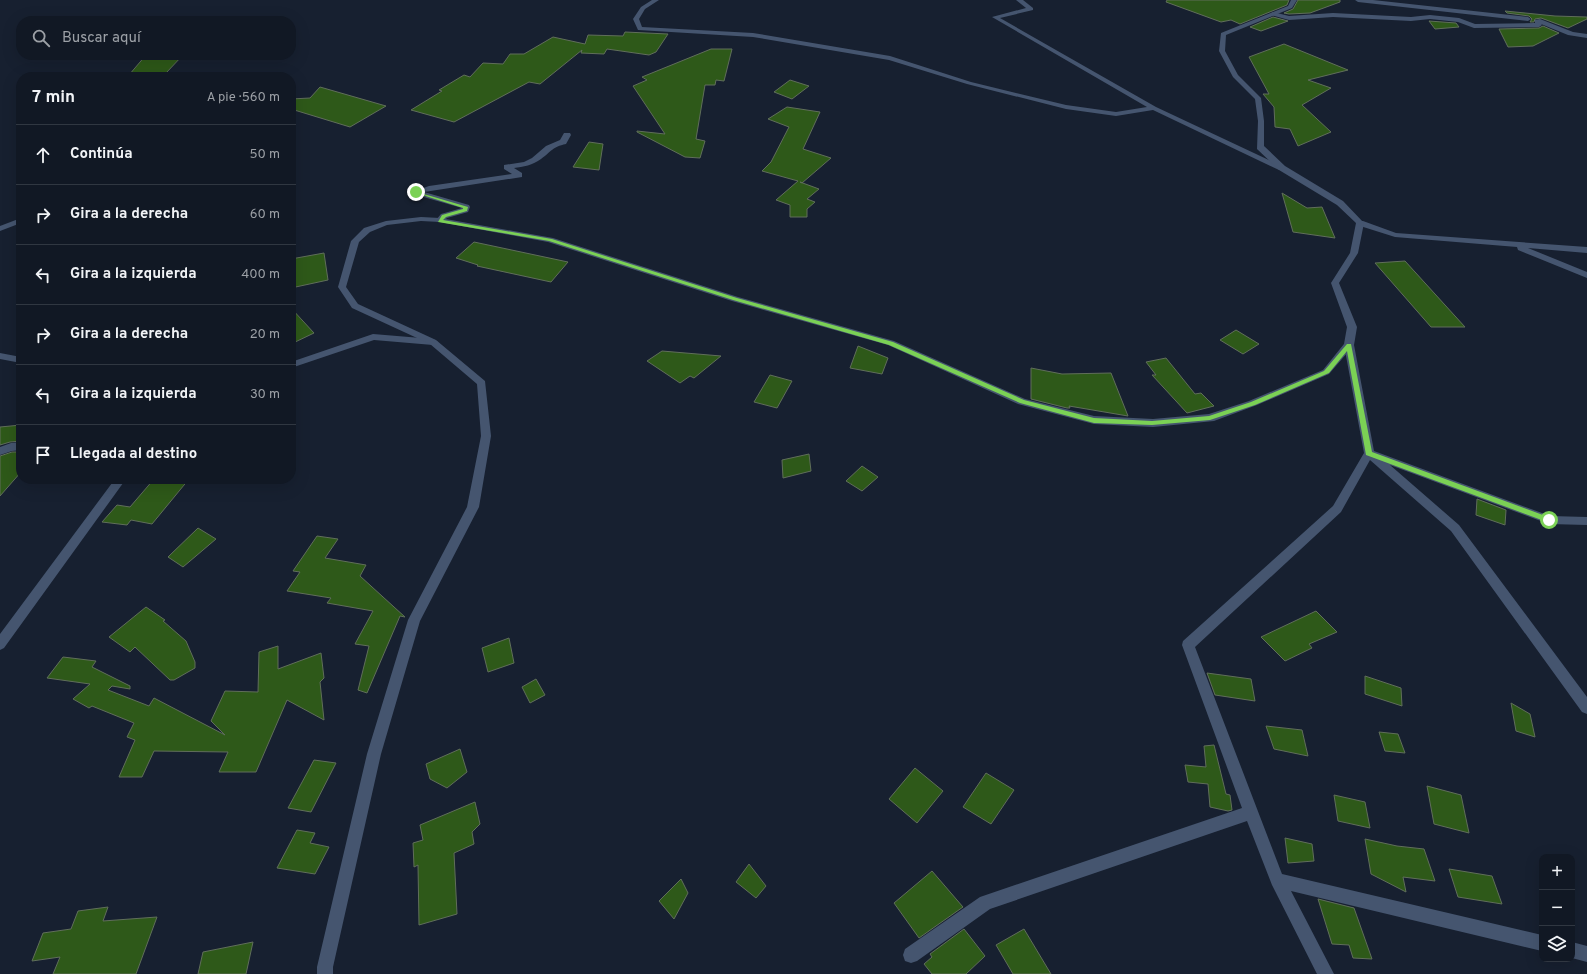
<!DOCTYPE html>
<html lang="es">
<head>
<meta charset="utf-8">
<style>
  body { margin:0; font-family:Overpass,sans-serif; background:#1a212c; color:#f1f3f6 }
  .controls { position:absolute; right:12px; bottom:12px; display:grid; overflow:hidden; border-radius:8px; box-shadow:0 4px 16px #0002 }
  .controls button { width:36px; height:36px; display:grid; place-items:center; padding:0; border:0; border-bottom:1px solid #303741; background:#111824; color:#f1f3f6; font:20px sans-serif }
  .stop { position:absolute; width:12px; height:12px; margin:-9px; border:3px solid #7bd155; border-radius:50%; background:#fff }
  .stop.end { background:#7bd155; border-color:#fff; box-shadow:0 1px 4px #0008 }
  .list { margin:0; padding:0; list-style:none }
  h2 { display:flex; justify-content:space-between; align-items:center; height:52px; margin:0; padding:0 16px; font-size:17px }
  h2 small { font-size:13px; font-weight:400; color:#9ca0a6 }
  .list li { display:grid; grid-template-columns:26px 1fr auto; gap:12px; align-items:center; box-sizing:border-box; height:60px; padding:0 16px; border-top:1px solid #303741 }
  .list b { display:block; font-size:15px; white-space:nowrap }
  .list em { font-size:13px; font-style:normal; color:#9ca0a6 }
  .icon { flex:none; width:22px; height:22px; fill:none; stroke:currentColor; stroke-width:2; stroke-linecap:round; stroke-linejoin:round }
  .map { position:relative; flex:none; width:1587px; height:974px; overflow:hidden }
  .search { position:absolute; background:#111824; box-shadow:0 4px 16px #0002; left:16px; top:16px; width:280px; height:44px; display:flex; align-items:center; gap:10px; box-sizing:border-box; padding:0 14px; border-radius:16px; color:#9ca0a6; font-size:15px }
  .panel { position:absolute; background:#111824; box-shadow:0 4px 16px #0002; left:16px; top:72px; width:280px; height:412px; border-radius:16px }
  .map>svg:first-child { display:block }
  .building { fill:#2e5919; stroke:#606e5b }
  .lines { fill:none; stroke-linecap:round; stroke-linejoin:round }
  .minor { fill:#45556f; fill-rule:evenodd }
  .tertiary { fill:#45556f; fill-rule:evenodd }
  .route { fill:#7bd155 }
</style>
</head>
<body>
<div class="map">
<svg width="1587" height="974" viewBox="0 0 1587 974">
  <rect width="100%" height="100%" fill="#172030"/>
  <path class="building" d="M1167 0H1289L1287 5 1240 24 1231 20 1221 22 1166 2Z
    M1298 0H1340V2L1310 13 1289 14 1284 13 1293 9Z
    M1505 11 1555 16 1587 17V19L1568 28 1541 18 1535 19 1534 22H1530L1532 19 1529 16 1507 13Z
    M1273 17 1288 21 1261 31 1250 27Z
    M1429 21 1456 23 1459 27 1435 29Z
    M1543 26 1559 33 1533 46 1508 47 1499 29 1539 28Z
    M625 32 668 34 656 52 649 55 607 49 604 54 581 53 582 50 540 84 529 82 454 122 411 110 442 91 439 90 464 75 470 77 483 63 503 64 510 54H524L553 37 585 44 588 35 623 36Z
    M1284 44 1348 70 1308 80 1331 88 1302 105 1331 132 1298 146 1290 129 1275 127 1274 107 1263 94H1269L1249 57Z
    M711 49H732L724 81 716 80 715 85H705L696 139 705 141 700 158 685 157 637 132V131L665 134 633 86 647 80 642 77Z
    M146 55H183L166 73 129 75Z
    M790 80 809 86 792 99 774 92Z
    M320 87 386 106 350 127 291 109V99L310 98Z
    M787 107 820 112 803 149 831 158 802 183 800 182 819 189 807 199 815 202 807 209V217H790V205L776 200 798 181 762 171 771 162 789 127 768 119Z
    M589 142 603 144 599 170 573 167Z
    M1282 193 1307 208 1322 207 1335 238 1293 232Z
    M474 242 568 262 551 282 477 266 478 265 456 258Z
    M324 253 328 280 291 288V259Z
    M1405 261 1465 327H1431L1375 263Z
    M291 308 314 333 291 344Z
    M1236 330 1259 344 1243 354 1220 340Z
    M858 346 888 358 882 374 850 368Z
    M662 351 721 356 694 378 690 376 680 383 647 361Z
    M1166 358 1195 394 1201 393 1214 406 1187 413 1152 375H1156L1146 362Z
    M1031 368 1062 374 1111 373 1128 416 1069 406 1070 408H1067L1031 399Z
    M770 375 792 381 777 408 754 402Z
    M21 425V441L10 442 0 445V427Z
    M12 452H21V472L0 496V456Z
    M809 454 811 471 783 478 782 460Z
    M862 466 878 477 862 491 846 481Z
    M154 479H189L152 524 131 520 127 525 102 522 117 505 130 507Z
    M1477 499 1506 510 1505 525 1476 515Z
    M198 528 216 539 183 567 168 557Z
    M317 536 338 539 325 558 366 565 360 576 405 617 400 616 367 693 358 690 369 646 355 644 373 611 327 603 331 598 287 591 300 572 293 571Z
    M146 607 165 620 163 621 186 641 195 662V668L174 680H170L135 647 130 652 109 637Z
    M1316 611 1337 632 1309 644 1312 648 1285 661 1261 637Z
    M509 638 514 663 488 672 482 648Z
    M278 646V669L321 653 324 678 320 682 324 720 287 700 256 772H219L228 752 154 751 142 777H119L135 740 127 737 134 723 92 706 89 708 73 699 90 684 47 678 63 657 96 661 92 667 130 686V689L112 686 108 690 149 706 154 698 225 735 211 721 225 691 258 692 259 652Z
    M1207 673 1251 679 1255 701 1215 695Z
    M1365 676 1401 688 1402 706 1365 694Z
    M536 679 545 695 530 703 522 687Z
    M1511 703 1530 714 1535 737 1516 731Z
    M1266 726 1302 730 1308 756 1274 749Z
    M1379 732 1398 734 1405 753 1385 751Z
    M1214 745 1226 794 1230 795 1232 810 1228 811 1210 807 1208 784 1188 782 1185 765 1206 767 1204 746Z
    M460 749 467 772 447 788 430 779 426 764Z
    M314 760 336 763 311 812 288 808Z
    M915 768 943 791 917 823 889 799Z
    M986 773 1014 790 991 824 963 807Z
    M1427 786 1461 795 1469 833 1434 824Z
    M1334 795 1365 802 1370 828 1338 821Z
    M475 802 480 824 472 832 474 844 454 853 457 914 419 925 418 865 414 867 413 843 423 840 420 825Z
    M297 830 315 833 310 843 329 847 315 874 277 868Z
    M1285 838 1312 844 1314 861 1288 863Z
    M1365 839 1397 846 1424 849 1435 881 1403 877 1406 892 1371 874Z
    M749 864 766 886 756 898 736 882Z
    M1449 869 1492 876 1502 904 1458 897Z
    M932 871 963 907 919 938 894 903Z
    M681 879 688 893 674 919 659 901Z
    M1318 899 1354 908 1372 959 1353 958 1349 945 1332 944Z
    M108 907 103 921 157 917 136 974H53L60 957 32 961 43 933 71 929 78 911Z
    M964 929 985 956 966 974H932L924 964 932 957 930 954Z
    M1024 929 1051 974H1013L996 945Z
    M253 942 246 974H198L203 952Z"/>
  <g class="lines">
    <path class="minor" d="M652 0H659L645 9 639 19 642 27 753 33 890 56 971 82 1066 105 1116 112 1147 107 992 17 1026 8 1016 0H1023L1033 8V10L1000 18 1156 107 1286 168 1285 170H1279L1153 110 1116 116 1066 109 967 84 889 60 753 37 638 30 633 19 641 7Z
      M1355 0H1373L1528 17 1531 19 1528 21 1358 2Z
      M1273 12 1289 16 1333 13 1411 17 1430 15 1459 18 1475 24 1535 23V20L1540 19 1573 32 1587 34V38L1568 35 1541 24 1542 25 1539 27 1474 28 1458 22 1430 19 1411 21 1333 17 1289 20 1271 15 1270 14Z
      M564 133H570L571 135 566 144C552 147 552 151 541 159 533 165 523 167 514 168L522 173V177L424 192 469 205 470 207 468 212 447 218 443 222H437L436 220 441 214 462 208 413 194 412 192 429 186 512 174 504 169V165L524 162 532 158 546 146 560 140Z
      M21 218V223L0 231V226Z
      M1357 221H1363L1396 233 1587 247V253L1528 248 1587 272V278L1518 250 1517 247 1395 237 1357 225Z
      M373 334 433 339 438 342 433 345 374 340 291 368V362Z
      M1349 342 1354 345 1374 451 1550 516 1587 517V525L1549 524 1390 465 1459 525 1587 697V714L1582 712 1451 531 1370 460 1341 512 1195 647 1282 874 1542 935V951L1291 891 1334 974H1317L1272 885 1247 821 990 909 917 961 911 963 905 961 903 955 905 949 980 897 1242 808 1182 645 1183 641 1333 506 1364 453 1344 345Z
      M0 353 21 357V363L0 359Z
      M21 442V450L12 451 0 455V447L11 443Z
      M115 479H126L4 648 0 650V634Z
      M1572 942 1587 946V962L1572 958Z"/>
    <path class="tertiary" d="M1291 0H1297L1292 8 1226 35 1225 51 1238 75 1261 98 1264 121V146L1285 166 1343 201 1364 223 1358 253 1339 283 1357 327 1354 345 1329 374 1257 405 1214 421 1153 427 1094 424 1018 404 888 345 732 301 548 242 440 222 421 221 387 225 370 232 359 242 346 287 358 304 436 340 485 381 491 436 479 507 420 621 381 754 333 967V974H317V967L367 754 408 620 467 507 481 436 477 384 430 344 352 308 338 287 351 241 364 228 386 221 421 217 440 218 553 238 738 297 894 341 1025 399 1094 416 1153 419 1209 414 1249 401 1323 370 1344 344 1347 327 1331 283 1350 253 1356 223 1337 205 1279 170 1257 149 1258 121 1255 99 1233 77 1219 51 1221 33 1288 6Z"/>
  </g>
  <path class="route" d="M413 192H417L468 207 467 211 446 217 443 220 552 239 737 298 893 342 1024 400 1094 418 1152 421 1209 416 1251 402 1324 371 1347 344H1351L1372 452 1551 518 1552 520 1549 523 1547 522 1366 455 1347 351 1329 373 1255 405 1210 420 1152 425 1094 423 1020 403 889 345 733 300 549 241 438 222 442 215 463 209V208Z"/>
</svg>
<div class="controls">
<button>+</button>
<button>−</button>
<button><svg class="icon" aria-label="layers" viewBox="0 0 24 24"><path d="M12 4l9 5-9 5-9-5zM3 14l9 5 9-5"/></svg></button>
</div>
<div class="stop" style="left:1549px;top:520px"></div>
<div class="stop end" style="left:416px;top:192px"></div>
<div class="search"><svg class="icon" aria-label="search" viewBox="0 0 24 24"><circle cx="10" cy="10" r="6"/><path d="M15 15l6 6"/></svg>Buscar aquí</div>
<section class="panel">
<h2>7 min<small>A pie · 560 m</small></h2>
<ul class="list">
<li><svg class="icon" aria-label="ahead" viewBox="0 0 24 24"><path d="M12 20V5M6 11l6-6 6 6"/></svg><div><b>Continúa</b></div><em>50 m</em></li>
<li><svg class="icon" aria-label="right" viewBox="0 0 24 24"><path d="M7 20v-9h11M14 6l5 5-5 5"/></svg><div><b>Gira a la derecha</b></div><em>60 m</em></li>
<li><svg class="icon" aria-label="left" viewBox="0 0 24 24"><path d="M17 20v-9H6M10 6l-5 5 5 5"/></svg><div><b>Gira a la izquierda</b></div><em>400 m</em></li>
<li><svg class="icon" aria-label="right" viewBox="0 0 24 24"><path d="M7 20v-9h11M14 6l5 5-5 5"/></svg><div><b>Gira a la derecha</b></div><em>20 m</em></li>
<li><svg class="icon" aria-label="left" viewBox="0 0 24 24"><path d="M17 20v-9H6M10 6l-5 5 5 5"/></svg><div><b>Gira a la izquierda</b></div><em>30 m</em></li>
<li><svg class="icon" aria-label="arrive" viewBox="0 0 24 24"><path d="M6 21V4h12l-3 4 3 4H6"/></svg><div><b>Llegada al destino</b></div></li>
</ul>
</section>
</div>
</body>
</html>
